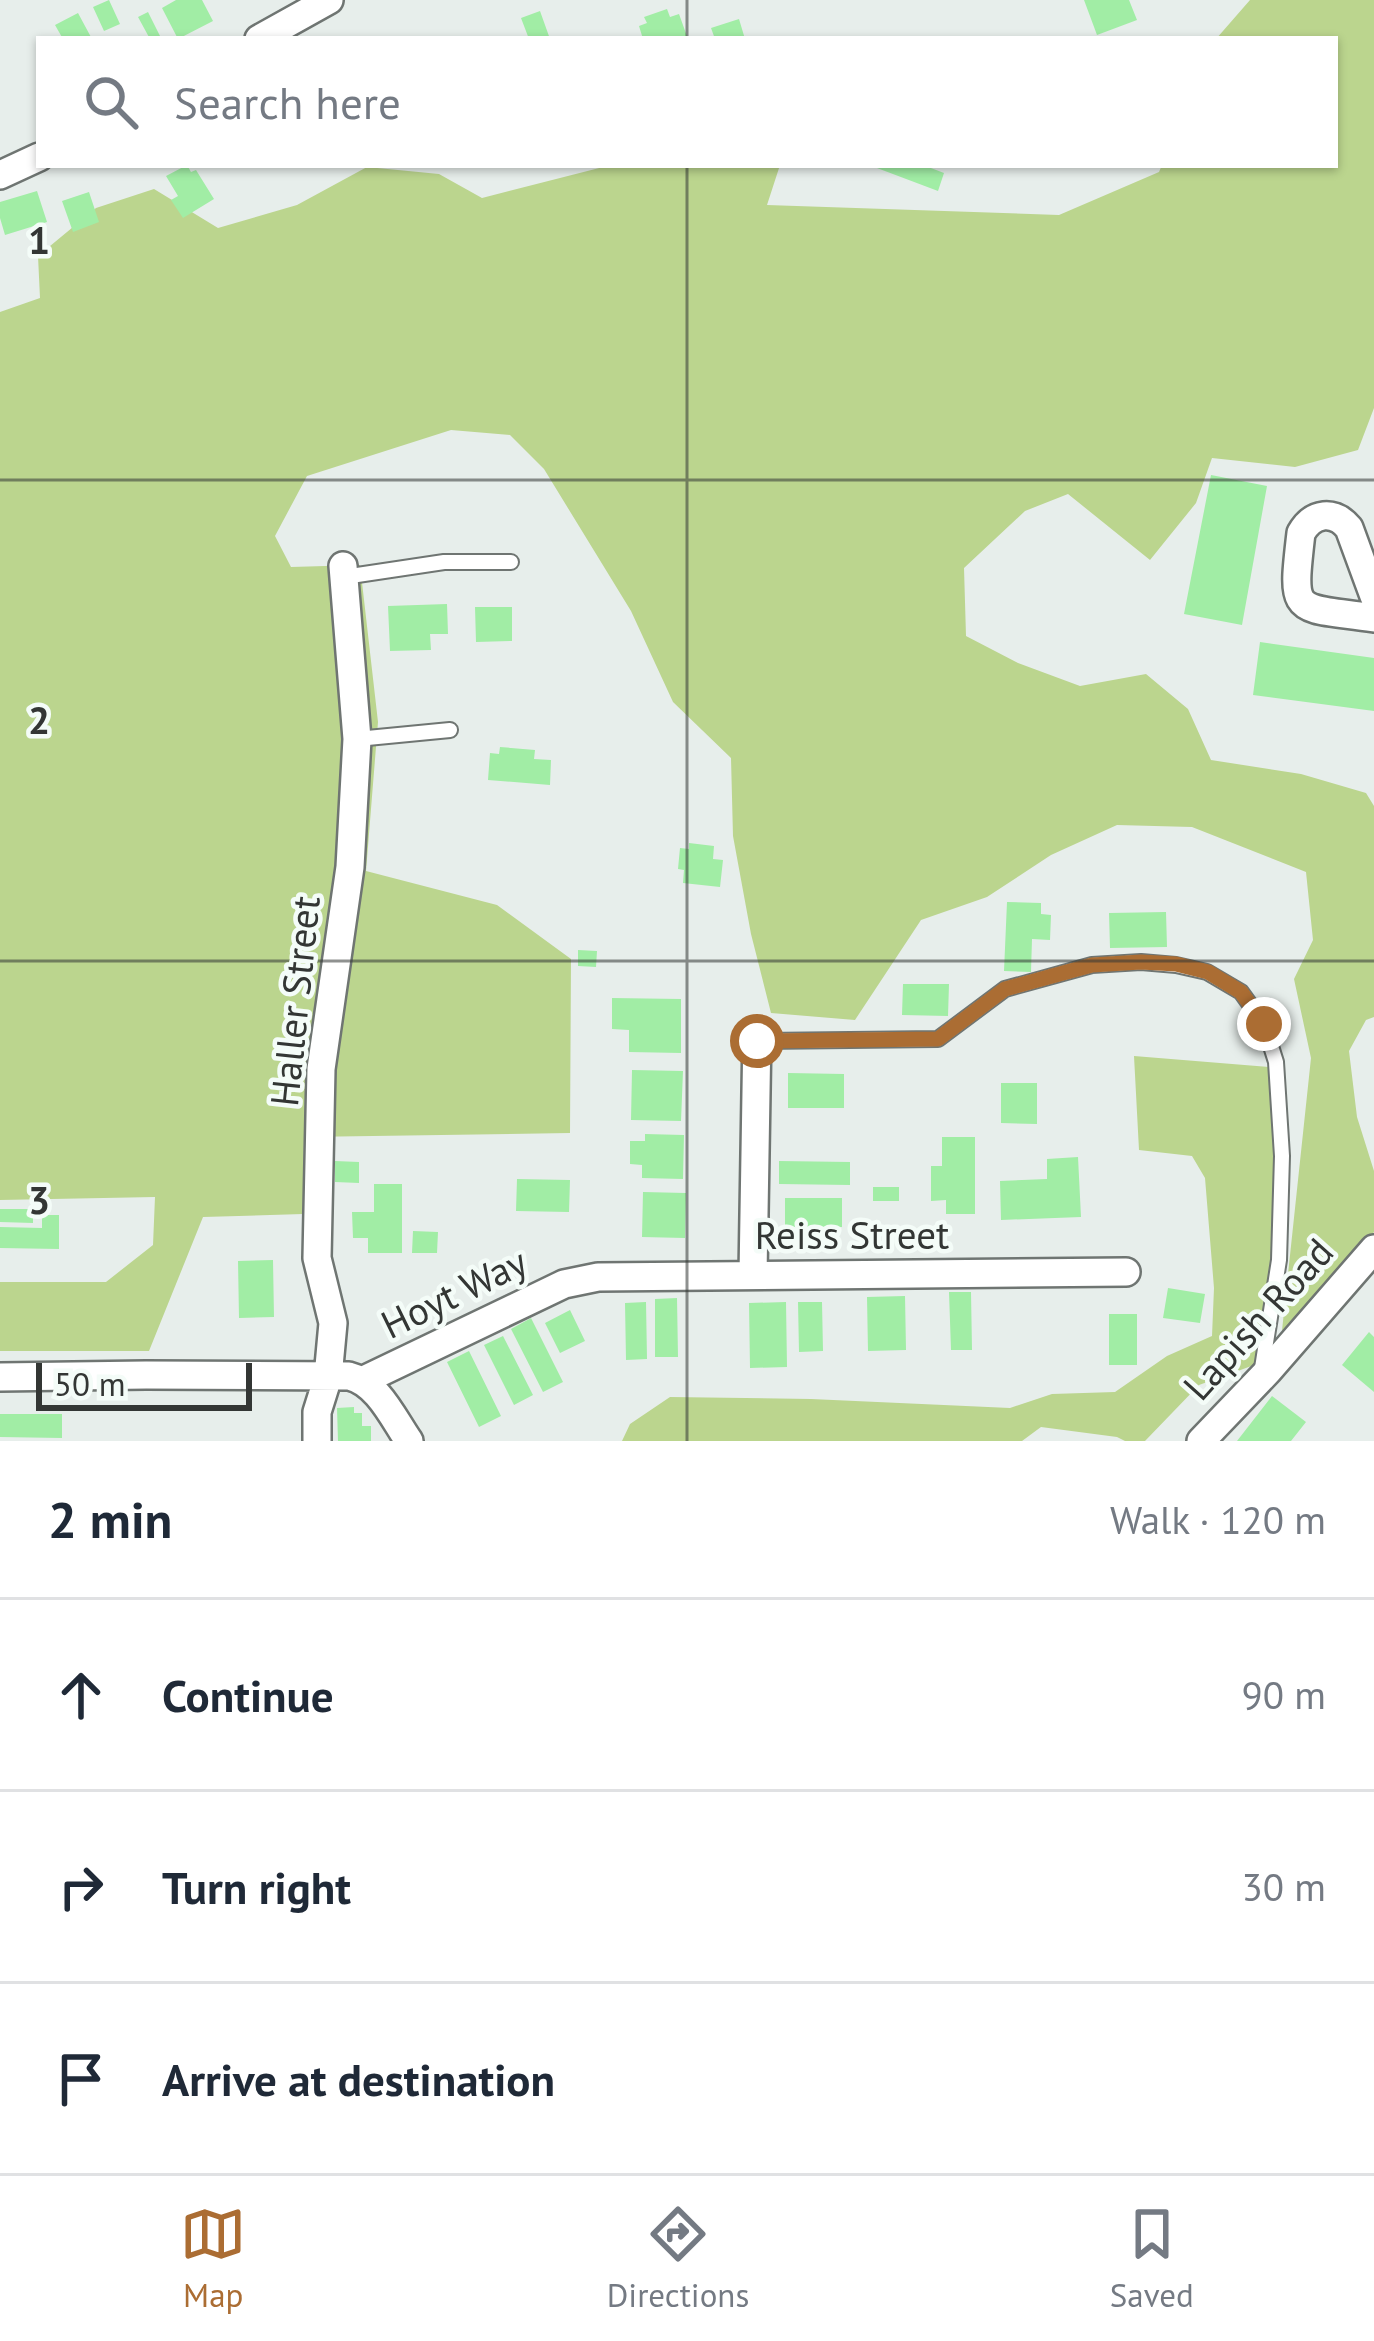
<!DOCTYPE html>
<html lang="en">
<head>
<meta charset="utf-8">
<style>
  body { margin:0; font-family:"PT Sans",sans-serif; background:#f2f2f3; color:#1f2937 }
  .scale { position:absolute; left:36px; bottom:30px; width:216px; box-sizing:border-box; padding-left:12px; border:6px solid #333634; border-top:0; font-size:33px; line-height:42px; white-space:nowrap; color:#333634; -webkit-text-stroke:9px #f4fcf8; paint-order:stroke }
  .stop { position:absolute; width:36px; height:36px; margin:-27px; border:9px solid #ab6d33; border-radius:50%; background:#fff }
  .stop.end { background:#ab6d33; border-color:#fff; box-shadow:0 3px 12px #0008 }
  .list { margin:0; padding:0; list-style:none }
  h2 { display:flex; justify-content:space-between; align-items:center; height:156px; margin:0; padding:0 48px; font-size:51px }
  h2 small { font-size:39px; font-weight:400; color:#747a83 }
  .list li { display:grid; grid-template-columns:78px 1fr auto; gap:36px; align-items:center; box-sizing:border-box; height:192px; padding:0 48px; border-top:3px solid #e0e1e3 }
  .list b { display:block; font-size:45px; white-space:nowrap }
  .list em { font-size:39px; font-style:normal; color:#747a83 }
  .icon { flex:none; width:66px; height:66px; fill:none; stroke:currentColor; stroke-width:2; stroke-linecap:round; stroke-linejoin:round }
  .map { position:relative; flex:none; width:1374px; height:1441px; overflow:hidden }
  .search { position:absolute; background:#fff; box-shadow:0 3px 9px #0004; left:36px; right:36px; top:36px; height:132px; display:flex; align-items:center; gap:30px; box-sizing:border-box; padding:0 42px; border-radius:0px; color:#747a83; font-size:45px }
  .sheet { height:732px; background:#fff }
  nav { display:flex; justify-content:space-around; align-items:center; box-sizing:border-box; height:168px; border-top:3px solid #e0e1e3; background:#fff; font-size:33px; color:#747a83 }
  nav a { display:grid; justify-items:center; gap:6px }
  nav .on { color:#ab6d33 }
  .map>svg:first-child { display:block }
  .green { fill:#bbd58e }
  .building { fill:#a1eda5 }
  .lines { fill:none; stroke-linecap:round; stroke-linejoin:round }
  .lane-casing { stroke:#6f7572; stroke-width:18 }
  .street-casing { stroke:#6f7572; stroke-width:32 }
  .lane { stroke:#fff; stroke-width:14 }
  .street { stroke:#fff; stroke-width:27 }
  .route { stroke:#ab6d33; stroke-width:15 }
  .grid { fill:none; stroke:#333634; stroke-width:3; stroke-opacity:0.55 }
  .labels { text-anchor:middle; stroke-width:9; stroke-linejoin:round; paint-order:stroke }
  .street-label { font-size:39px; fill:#333634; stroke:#f4fcf8 }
  .grid-label { font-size:39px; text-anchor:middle; font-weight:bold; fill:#333634; stroke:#f4fcf8; stroke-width:9; stroke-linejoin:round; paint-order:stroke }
</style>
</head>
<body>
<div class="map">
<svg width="1374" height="1441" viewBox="0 0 1374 1441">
  <rect width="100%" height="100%" fill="#e7eeeb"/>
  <path class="green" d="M1250 0H1374V408L1358 450 1295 467 1212 458 1196 503 1150 560 1068 494 1025 511 964 568 966 636 1018 663 1080 686 1146 674 1188 709 1211 760 1301 774 1366 793 1374 806V1017L1366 1020 1349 1051 1357 1117 1374 1171V1232L1281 1340 1311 1058 1294 979 1313 940 1306 872 1192 827 1117 825 1051 855 987 897 921 920 855 1020 771 1013 751 934 733 836 731 758 673 702 631 611 544 469 510 435 451 430 307 476 275 536 291 567 360 565 378 722 366 871 497 905 571 959 570 1133 304 1137 303 1214 203 1217 149 1351H0V1282H106L153 1245 155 1197 0 1200V312L40 298 38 256 96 208 154 189 218 228 297 205 367 167 439 174 482 198 611 165H780L767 205 1059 215 1159 172 1162 165H1335V39H1216Z
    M1134 1056 1282 1068 1276 1216 1257 1364 1199 1385 1145 1441H1125L1117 1437 1041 1427 1022 1441H622L630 1424 670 1397 811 1399 1010 1408 1052 1394 1115 1392 1167 1356 1212 1336 1214 1288 1205 1178 1192 1156 1139 1150Z"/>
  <path class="building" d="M109 0 120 24 104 31 93 7Z
    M176 0H202L213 21 178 39 162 8Z
    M1084 0H1129L1137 20 1097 35Z
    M667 9 670 17 679 14 688 39H643L639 26 647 23 644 17Z
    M540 11 550 39H529L521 18Z
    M148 12 160 36 154 39H150L138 17Z
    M78 13 92 39H63L55 25Z
    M739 19 745 39H715L711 28Z
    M187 165 191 172 196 170 214 199 183 218 171 200 178 196 166 176Z
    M869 165H923L944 173 938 191Z
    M37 191 47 222 5 235 0 218V202Z
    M89 192 99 222 73 232 62 201Z
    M1211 475 1267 486 1242 625 1184 614Z
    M447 604 448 634H430L431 650 390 651 388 606Z
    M475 607H512V641L476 642Z
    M1260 642 1374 658V711L1253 695Z
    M500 747 535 750 534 759 551 760 550 785 488 780 490 753 499 754Z
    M689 843 714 846 713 859 723 860 720 887 683 883 684 870 678 869 680 848 689 849Z
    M1007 902 1041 903V914L1051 915 1050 940 1032 939 1031 972 1004 971Z
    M1166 912 1167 947 1110 948 1109 913Z
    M578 950 597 951 596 967 578 966Z
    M903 984H949L948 1016 902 1015Z
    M612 998 681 999V1053L629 1052V1030L612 1029Z
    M632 1070 683 1071 681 1121 631 1120Z
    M788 1073 844 1074V1108H788Z
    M1001 1083H1037V1124L1001 1123Z
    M645 1134 684 1135 683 1179 642 1178V1165L630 1164V1141H645Z
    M942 1137H975V1214H946V1200L931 1201V1166H942Z
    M1078 1157 1081 1217 1001 1220 1000 1181 1047 1179V1159Z
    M335 1161 359 1162V1183L335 1182Z
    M779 1161 850 1162V1185L779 1184Z
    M517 1179 570 1180 569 1212 516 1211Z
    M374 1184H402V1253H368V1238H353L352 1212H374Z
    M873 1187H899V1201H873Z
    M643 1192 686 1193 685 1238 642 1237Z
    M785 1198H842V1227H785Z
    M0 1209H33V1223L0 1222Z
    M42 1215H59V1249L0 1248V1227L42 1228Z
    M413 1231 438 1232 437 1253H412Z
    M273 1260 274 1317 239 1318 238 1261Z
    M1168 1288 1205 1294 1200 1323 1163 1318Z
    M949 1292H971L972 1350H951Z
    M905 1296 906 1350 868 1351 867 1297Z
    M677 1298 678 1357H655V1299Z
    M646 1302 647 1359 626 1360 625 1303Z
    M786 1302 787 1367 750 1368 749 1303Z
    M798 1302H822L823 1351 799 1352Z
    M570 1310 585 1341 560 1353 545 1323Z
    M1109 1314H1137V1365H1109Z
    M531 1318 563 1382 543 1392 511 1329Z
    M1369 1332 1374 1337V1392L1342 1365Z
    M503 1336 533 1395 514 1405 484 1345Z
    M469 1351 501 1416 479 1427 447 1362Z
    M1272 1396 1306 1422 1291 1441H1237Z
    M354 1407V1413H362V1426H371V1441H338L337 1408Z
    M0 1414H62V1438L0 1437Z"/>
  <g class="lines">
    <g class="lane-casing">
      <path id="lane" d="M344 577 444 562H511
        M357 739 450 730
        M757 1041 938 1039 1005 989 1092 965 1141 962 1176 965 1207 972 1241 992 1264 1024 1276 1062 1282 1156 1279 1260 1262 1368"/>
    </g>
    <g class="street-casing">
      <path id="street" d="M259 39 329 0
        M0 175 39 157
        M1374 596 1349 528C1334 510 1313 512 1301 533 1291 618 1293 606 1374 618
        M753 1275 757 1031
        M0 1377 146 1375 349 1376C378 1383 393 1418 409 1441
        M364 1380 564 1284 598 1277 1126 1272
        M317 1441V1412L328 1377 333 1323 317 1258 321 1069 350 867 357 739 343 566
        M1201 1441 1268 1371 1374 1249"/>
    </g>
    <use href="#lane" class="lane"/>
    <use href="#street" class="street"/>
  </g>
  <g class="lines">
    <path class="route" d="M757 1041 938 1039 1005 989 1092 965 1141 962 1176 964 1208 972 1241 992 1264 1024"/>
  </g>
  <path class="grid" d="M687 0V39M687 165V1441M0 480H1374M0 961H1374"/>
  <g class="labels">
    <g class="street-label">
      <text transform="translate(295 1001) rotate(-84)" y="14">Haller Street</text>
      <text x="852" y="1249">Reiss Street</text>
      <text transform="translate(454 1293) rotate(-26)" y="14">Hoyt Way</text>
      <text transform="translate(1258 1319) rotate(-48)" y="14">Lapish Road</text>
    </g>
  </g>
  <g class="grid-label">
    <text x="39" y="254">1</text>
    <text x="39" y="734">2</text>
    <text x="39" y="1214">3</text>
  </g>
</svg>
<div class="scale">50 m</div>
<div class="stop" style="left:757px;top:1041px"></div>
<div class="stop end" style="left:1264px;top:1024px"></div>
<div class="search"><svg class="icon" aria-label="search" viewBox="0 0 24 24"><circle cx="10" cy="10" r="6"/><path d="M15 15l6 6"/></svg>Search here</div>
</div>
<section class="sheet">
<h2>2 min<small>Walk · 120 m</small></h2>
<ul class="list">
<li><svg class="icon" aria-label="ahead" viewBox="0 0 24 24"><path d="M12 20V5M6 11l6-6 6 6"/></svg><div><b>Continue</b></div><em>90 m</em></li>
<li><svg class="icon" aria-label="right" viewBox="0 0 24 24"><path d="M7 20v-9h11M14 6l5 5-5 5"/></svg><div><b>Turn right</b></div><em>30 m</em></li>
<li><svg class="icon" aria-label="arrive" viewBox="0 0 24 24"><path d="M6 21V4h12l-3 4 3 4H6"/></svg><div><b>Arrive at destination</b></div></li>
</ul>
</section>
<nav>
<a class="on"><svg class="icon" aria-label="map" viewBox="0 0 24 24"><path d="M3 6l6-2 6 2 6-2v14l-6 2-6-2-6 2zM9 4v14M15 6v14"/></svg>Map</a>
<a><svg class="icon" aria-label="directions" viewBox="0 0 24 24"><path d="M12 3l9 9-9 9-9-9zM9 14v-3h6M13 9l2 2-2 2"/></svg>Directions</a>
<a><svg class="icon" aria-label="saved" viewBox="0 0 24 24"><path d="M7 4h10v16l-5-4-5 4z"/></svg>Saved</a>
</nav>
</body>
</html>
